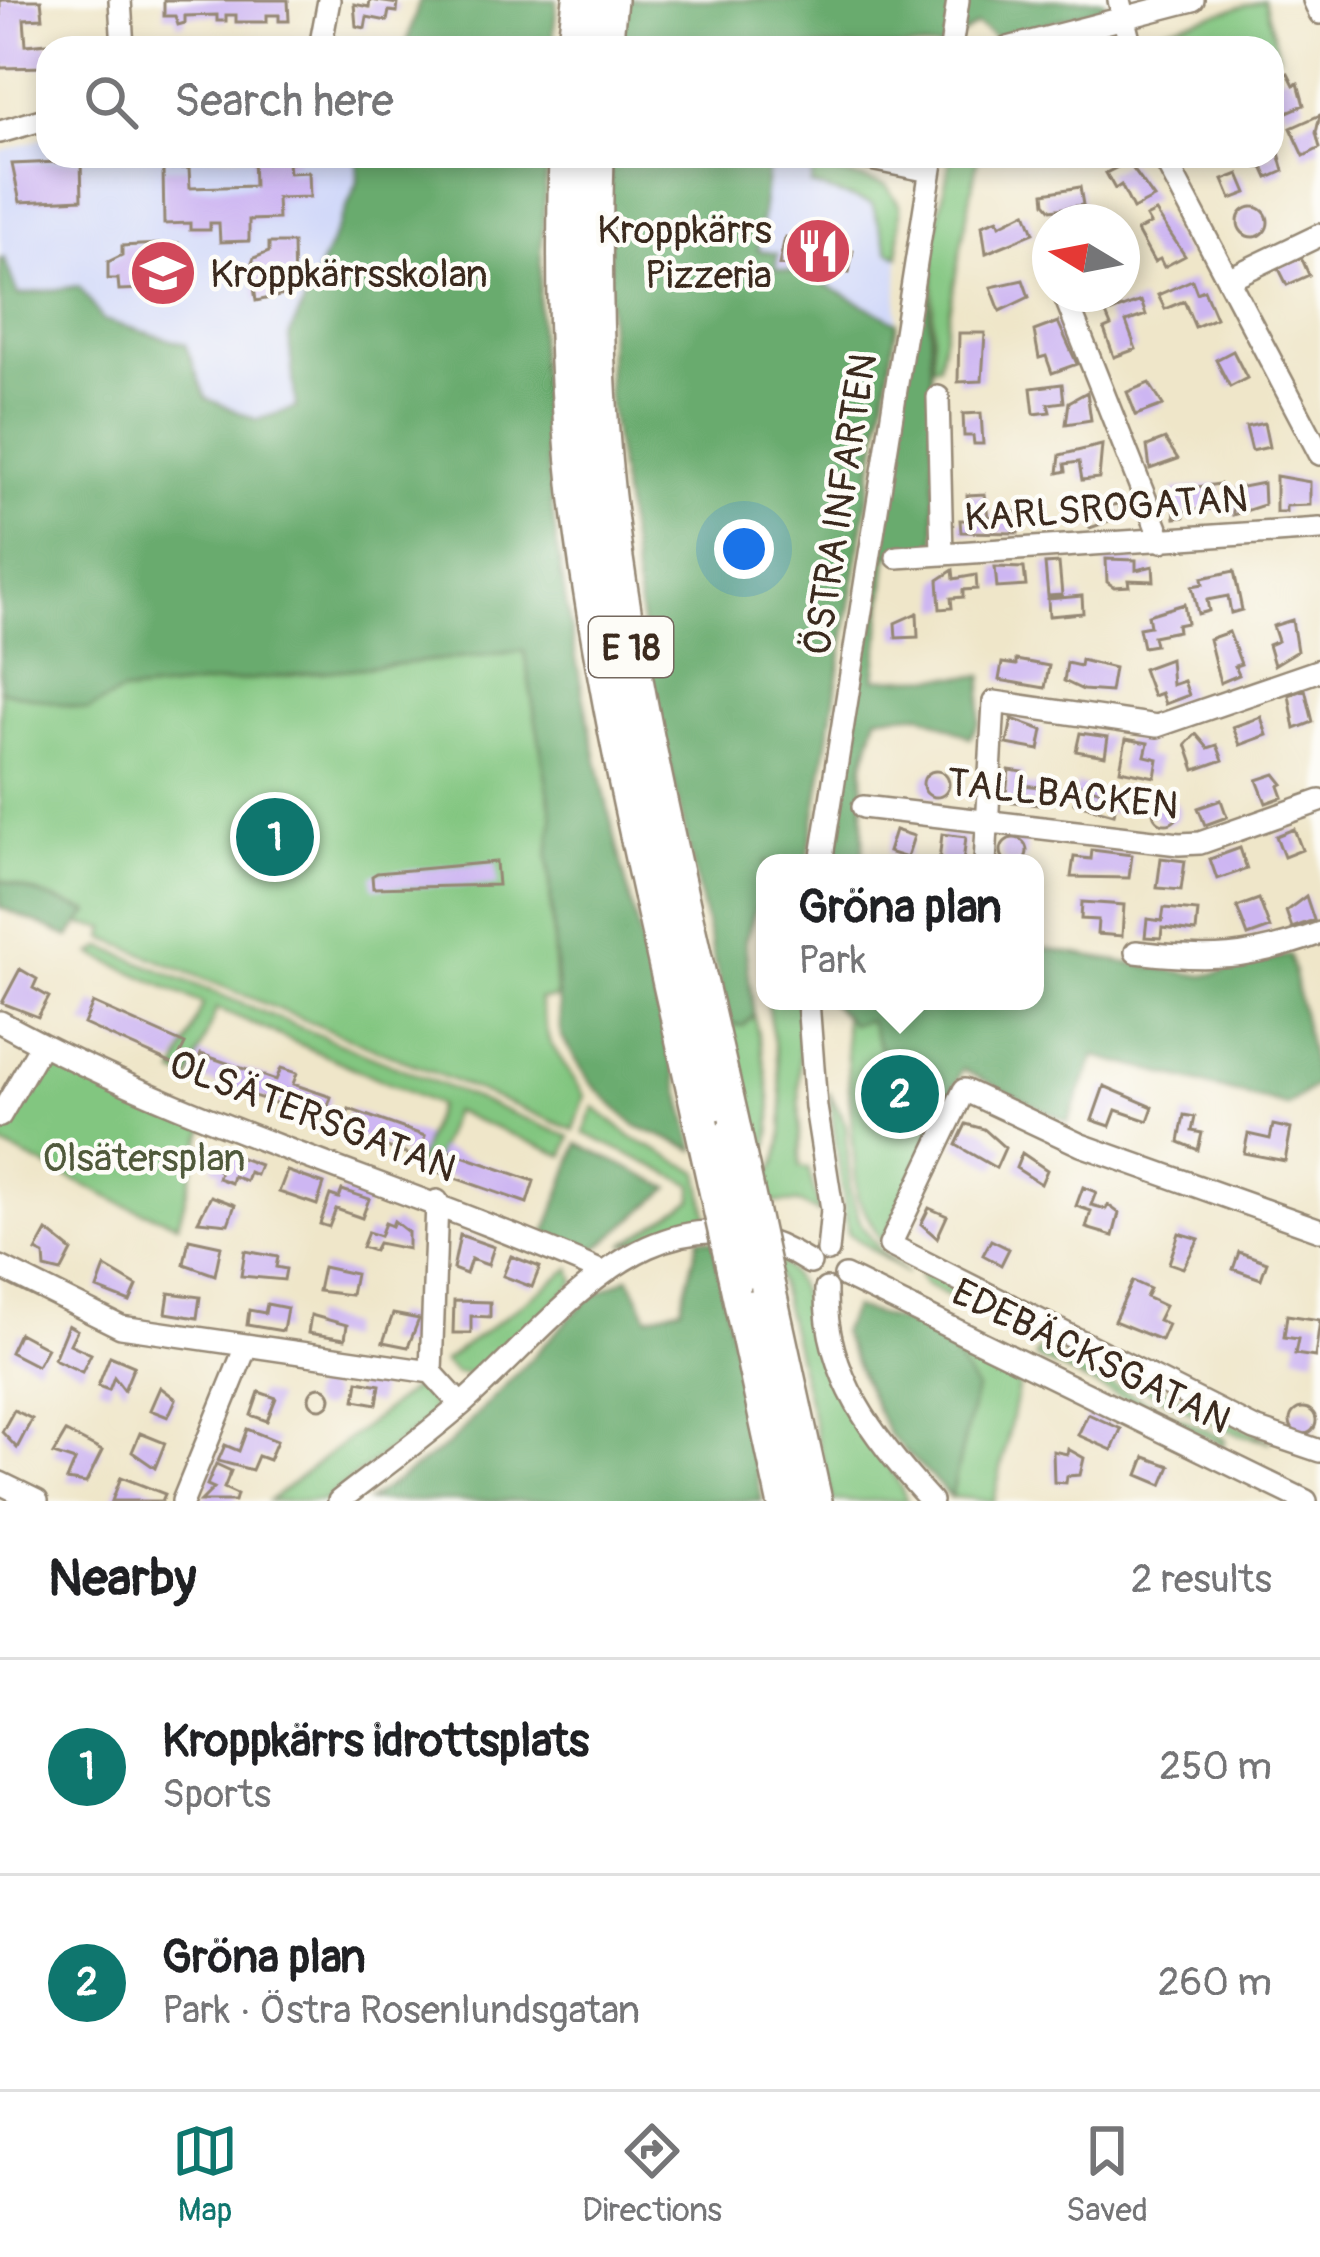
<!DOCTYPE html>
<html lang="en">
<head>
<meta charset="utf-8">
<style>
  body { margin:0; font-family:Pangolin,sans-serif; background:#f2f2f2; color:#202124 }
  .compass { position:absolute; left:1032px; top:204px; width:108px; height:108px; border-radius:50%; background:#fff; box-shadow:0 6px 18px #0003; rotate:280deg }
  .you { position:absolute; left:744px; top:549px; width:42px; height:42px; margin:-30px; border:9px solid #fff; border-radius:50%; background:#1a73e8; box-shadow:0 0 0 18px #1a73e833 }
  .badge { display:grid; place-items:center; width:78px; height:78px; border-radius:50%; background:#0f766e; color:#fff; font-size:39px; font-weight:700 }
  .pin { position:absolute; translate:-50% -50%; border:6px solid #fff; box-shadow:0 3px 12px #0006 }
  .popup { position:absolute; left:756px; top:854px; width:288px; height:156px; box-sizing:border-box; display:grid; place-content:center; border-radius:24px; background:#fff; filter:drop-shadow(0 3px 9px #0005); font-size:39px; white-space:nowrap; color:#757577 }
  .popup b { font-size:45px; color:#202124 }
  .popup::after { content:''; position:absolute; left:50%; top:100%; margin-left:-24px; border:24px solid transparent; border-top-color:#fff }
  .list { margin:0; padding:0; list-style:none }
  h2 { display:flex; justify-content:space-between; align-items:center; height:156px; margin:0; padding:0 48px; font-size:51px }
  h2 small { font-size:39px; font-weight:400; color:#757577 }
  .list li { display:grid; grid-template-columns:78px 1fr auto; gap:36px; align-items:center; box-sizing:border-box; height:216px; padding:0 48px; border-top:3px solid #e0e0e0 }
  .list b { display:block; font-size:45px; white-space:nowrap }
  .list p { margin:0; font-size:39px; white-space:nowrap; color:#757577 }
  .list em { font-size:39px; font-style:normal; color:#757577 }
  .icon { flex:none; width:66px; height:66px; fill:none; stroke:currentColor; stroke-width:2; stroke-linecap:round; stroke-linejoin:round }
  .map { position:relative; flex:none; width:1320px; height:1501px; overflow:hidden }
  .search { position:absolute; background:#fff; box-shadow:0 6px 18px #0003; left:36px; right:36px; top:36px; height:132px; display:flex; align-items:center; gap:30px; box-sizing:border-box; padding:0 42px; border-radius:36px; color:#757577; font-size:45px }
  .sheet { height:588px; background:#fff }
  nav { display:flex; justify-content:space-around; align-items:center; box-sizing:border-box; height:168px; border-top:3px solid #e0e0e0; background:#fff; font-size:33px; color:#757577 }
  nav a { display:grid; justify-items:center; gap:6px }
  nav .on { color:#0f766e }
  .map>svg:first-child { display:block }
  .built { fill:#d2d9f9 }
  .green { fill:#82c680; stroke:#5e784f; stroke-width:3 }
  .forest { fill:#69ab6e; stroke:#526a46; stroke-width:3 }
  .building { fill:#cdb6f2 }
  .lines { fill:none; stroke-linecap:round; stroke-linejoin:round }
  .minor-casing { stroke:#958874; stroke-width:26 }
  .highway-casing { stroke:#958874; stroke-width:38 }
  .minor { stroke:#fff; stroke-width:21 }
  .highway { stroke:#fff; stroke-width:33 }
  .highway-bridge-casing { stroke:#958874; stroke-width:38; stroke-linecap:butt }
  .highway-bridge { stroke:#fff; stroke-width:33 }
  .labels { text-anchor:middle; stroke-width:9; stroke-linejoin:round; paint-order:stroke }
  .shield { fill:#fdfcf7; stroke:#75695f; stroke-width:3 }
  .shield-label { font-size:36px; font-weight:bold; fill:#3b2a1e }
  .poi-label { font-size:39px; fill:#3b2a1e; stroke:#fdfcf7; text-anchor:end }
  .street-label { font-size:39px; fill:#3b2a1e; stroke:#fdfcf7 }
  .park-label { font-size:39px; fill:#50593b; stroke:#fdfcf7 }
</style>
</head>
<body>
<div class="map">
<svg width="1320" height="1501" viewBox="0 0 1320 1501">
  <rect width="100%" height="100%" fill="#fdfcf7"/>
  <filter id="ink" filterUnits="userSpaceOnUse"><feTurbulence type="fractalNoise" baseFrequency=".00833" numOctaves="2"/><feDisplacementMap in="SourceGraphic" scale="24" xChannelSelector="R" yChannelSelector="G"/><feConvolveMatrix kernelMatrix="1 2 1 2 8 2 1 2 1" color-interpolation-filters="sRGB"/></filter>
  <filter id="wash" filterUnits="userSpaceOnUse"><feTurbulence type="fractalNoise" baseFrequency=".004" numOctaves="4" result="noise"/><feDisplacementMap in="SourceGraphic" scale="48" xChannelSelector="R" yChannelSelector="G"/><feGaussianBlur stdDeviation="2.7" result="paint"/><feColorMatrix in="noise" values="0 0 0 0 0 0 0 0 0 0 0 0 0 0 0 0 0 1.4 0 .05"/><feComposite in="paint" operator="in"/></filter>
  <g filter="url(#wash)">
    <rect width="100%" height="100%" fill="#efe6c9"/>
    <path class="built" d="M48 137V156H358V182L289 337 296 408 257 420 206 398 184 344 102 320 79 286 18 296 0 259V152Z
      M769 157 886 185 900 206 897 322 804 275 776 269 758 250Z"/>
    <path class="green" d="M1264 0 1279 55 1272 57V48H1156L1152 32Z
      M951 156H978L939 365 933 367V244Z
      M814 167 886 185 900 206 899 256 889 252 872 204 811 185Z
      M524 651 553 819 548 855 556 998 539 999 549 1041 585 1096 574 1130 104 938 106 928 79 924 88 911 0 880V690L88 709 121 693Z
      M103 947 570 1137 564 1156 453 1111 430 1173 416 1167 438 1105 217 1008 189 1079 175 1074 203 1004 92 954Z
      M767 1001H799L800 1167 808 1168 820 1213 799 1203 760 1202 758 1185C804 1155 773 1050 767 1001Z
      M843 1001 959 1077 882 1243 857 1197Z
      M754 1015C763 1065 784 1121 760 1168H752L749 1114 729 1024 743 1026Z
      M50 1058 204 1129 178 1224 125 1205 0 1144V1135L42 1062Z
      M829 1092 846 1125 850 1191 861 1224 881 1252 907 1274 848 1233Z
      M594 1107 631 1137 699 1172 708 1221 623 1245 693 1200V1185L584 1133Z
      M773 1257C810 1280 802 1321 818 1356 841 1406 890 1457 907 1501H833Z
      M571 1268 575 1282 481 1374 455 1373 443 1362Z
      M927 1273 1271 1442 1239 1435 924 1284 919 1275Z
      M940 1332 1022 1370 994 1501 951 1497 976 1389Z
      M1038 1349 1225 1439 1224 1445 1035 1357Z
      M420 1383 431 1393 433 1416 323 1501H269Z"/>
    <path class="forest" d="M420 0H557L552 48H405Z
      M621 0H1104L1106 6 996 38 977 25 944 48H616Z
      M358 156H547C545 210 539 265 539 320 540 591 628 888 695 1150L634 1125 590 1082 561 1036 548 855 553 819 524 651 121 693 88 710 0 690V259L4 258 18 295 79 286 103 320 185 344 206 398 257 420 296 408 289 337 358 182Z
      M610 156 769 157 758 250 777 254 776 269 804 274 897 322 807 863H765V898L759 899 745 941 754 1015 743 1026 729 1024 650 678 608 394Z
      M919 280 929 283 936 545 888 555 875 679 983 676 979 723 970 737 921 714 877 716 863 766V863H831Z
      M0 880 89 912 69 937 0 907Z
      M1035 947 1204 976 1290 955 1317 1084 1288 1106 1095 1056 1068 1122 962 1069 938 1124 915 1112 903 1113 876 1066 884 1058 869 1020 852 1024 829 1001H1035Z
      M578 1144 670 1188 590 1254 546 1233Z
      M699 1238 714 1241 762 1501H368L449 1444 588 1299 629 1277 648 1317 681 1307Z
      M853 1308 940 1332 976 1389 951 1497 888 1434 841 1332Z"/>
    <g id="blocks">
      <path class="building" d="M0 0H41L43 18 24 19 26 45 48 43V67L0 68Z
        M164 0H288L289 21H279V15H267V22H236V15H226V21H217V15L185 16V23L178 25 175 16H164Z
        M370 0 398 4 397 12 389 11 387 21 367 17 365 28 356 26 354 4 369 7Z
        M1288 73 1294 85 1298 83 1304 105 1285 113 1272 80Z
        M1320 115 1316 133 1320 148 1304 156 1291 128Z
        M1272 128 1284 171 1268 178 1258 156H1272Z
        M253 156H296L297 162 288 163 289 173 309 172 310 197 277 198 278 219 249 220V241L220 242 219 223H210V230H190V223L164 224 163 169 189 168 190 188 254 186Z
        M81 161 82 199 20 202 12 164Z
        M1128 162 1154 198 1133 209 1121 185 1115 189 1106 173Z
        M1239 174 1247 193 1231 199 1223 180Z
        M1080 187 1083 205 1051 210 1045 203 1044 193Z
        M1238 222a15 15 0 1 1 30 0a15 15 0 1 1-30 0Z
        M1026 212 1034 233 986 253 982 225 998 219 1000 225Z
        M1156 212 1185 256 1164 267 1160 259 1154 262 1137 231 1150 224 1146 217Z
        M785 237 853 251 849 273 779 265Z
        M178 243 179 279H172L173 288 119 290 118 279H108V262L122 255V246Z
        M269 243H293L294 293 256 301 251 266 254 258 269 252Z
        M1301 257 1309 275 1287 285 1278 267Z
        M1023 280 1029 297 1000 311 991 287Z
        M1192 280 1197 293 1204 290 1216 318 1195 327 1184 301 1165 309 1158 295Z
        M1141 301 1146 315 1126 322 1136 349 1114 357 1104 329 1111 326 1106 314Z
        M1058 322 1077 364 1052 373 1046 356 1039 358 1034 331Z
        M959 333H985L982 381 958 382Z
        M1233 351 1247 378 1230 387 1216 360Z
        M1149 383 1163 405 1136 415 1127 392Z
        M1062 384 1064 402 1048 404 1050 412 1034 414 1031 388Z
        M1087 392 1091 420 1066 424 1069 402Z
        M981 413 983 444H974L973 436H964L963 414Z
        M1264 423 1269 447 1252 451 1246 427Z
        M1165 439 1178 459 1150 469 1147 446Z
        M1102 445 1099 478 1082 480 1079 462 1065 464 1066 471 1058 473 1060 455Z
        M1276 476 1310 482V505L1286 506V512H1276Z
        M1263 483 1264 505 1233 515 1232 489Z
        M1220 484 1221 508 1184 511V517L1175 518 1173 490Z
        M985 494 988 517 1017 511 1018 533 961 532 960 520H968L967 495Z
        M1119 504 1121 517 1090 528 1087 509Z
        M1106 559 1136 560V570L1153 566 1154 581 1128 580 1129 586 1114 587 1107 582Z
        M1059 563 1062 595 1048 596 1045 564Z
        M995 567 1024 568 1026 586 997 588Z
        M953 570 954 579 976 575 977 589 963 590V597L951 598 952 608 940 609 938 580Z
        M1234 571 1242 610 1231 613 1228 596 1207 600 1209 611 1198 614 1192 586 1203 584 1202 578Z
        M1082 596 1083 613 1049 616 1048 599Z
        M1184 604 1187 623 1177 625 1178 631 1153 636 1155 645 1143 647 1139 628 1150 626 1148 615Z
        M917 613 918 637 896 638 895 623Z
        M1292 620 1297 651 1274 665 1268 645 1278 641 1273 626Z
        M1229 632 1241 664 1235 666 1239 675 1220 683 1209 639Z
        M1170 659 1172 685 1184 681 1189 695 1165 704 1161 693 1153 696 1143 669Z
        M1016 660 1049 666 1045 688 999 680 1002 663 1016 665Z
        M1081 660 1114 668 1110 692 1083 690 1064 681 1067 663 1080 666Z
        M1305 689 1313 722 1295 729 1289 695Z
        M1261 717 1267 735 1240 745 1233 727Z
        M1012 719 1043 730 1039 750 1007 744Z
        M1080 733 1108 737 1105 756 1076 751Z
        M1196 734 1208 748 1217 745 1223 760 1195 770 1186 744Z
        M1126 739 1148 743 1145 756 1158 759 1155 777 1120 770Z
        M1009 770 1023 772 1022 785 1041 787 1039 805 1005 801Z
        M923 784a13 13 0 1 1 26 0a13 13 0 1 1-26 0Z
        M1275 774 1283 784 1279 786 1283 797 1266 803 1257 780Z
        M1076 784 1117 795 1114 814 1074 803Z
        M1153 811a13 13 0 1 1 26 0a13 13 0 1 1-26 0Z
        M1221 800 1227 817 1205 825 1198 808Z
        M1294 829 1302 850 1284 857 1276 836Z
        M895 830 914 836 907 858 888 852Z
        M942 834 966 837 963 863 939 862Z
        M1001 851a13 13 0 1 1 26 0a13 13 0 1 1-26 0Z
        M1240 848 1247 869 1217 879 1210 859Z
        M1092 850 1132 855 1129 878 1071 877 1074 857 1091 859Z
        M1161 858 1185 861 1181 890 1157 888Z
        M496 862 498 885 373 888 372 876 377 873Z
        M1306 896 1314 920 1292 928 1286 911Z
        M1259 899 1270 928 1248 936 1237 907Z
        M1082 902 1124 905 1122 936 1097 934 1098 920 1081 919Z
        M1164 908 1198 911 1196 932 1162 928 1161 938 1145 937 1147 919 1162 921Z
        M20 969 37 979 33 988 49 997 38 1017 2 1003Z
        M93 1003 185 1044 175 1065 84 1024Z
        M201 1054 276 1080 281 1068 297 1073 293 1084 331 1097 324 1119 193 1076Z
        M1104 1086 1153 1107 1148 1121 1116 1110 1110 1126 1092 1120Z
        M349 1109 425 1136 418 1158 342 1131Z
        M1184 1115 1195 1117 1192 1131 1202 1133 1198 1150 1179 1142Z
        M966 1124 984 1129 1005 1148 996 1168 956 1145Z
        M1273 1125 1291 1129 1285 1161 1244 1153 1248 1134 1270 1139Z
        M439 1148 534 1181 527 1203 432 1170Z
        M219 1150 260 1165 256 1175 249 1172 246 1181 233 1176 231 1183 218 1178 220 1171 213 1168Z
        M1022 1153 1047 1170 1041 1184 1016 1168Z
        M287 1171 324 1184 317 1205 279 1192Z
        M1083 1187 1096 1192 1091 1205 1106 1209 1108 1205 1119 1213 1113 1236 1086 1228 1091 1211 1076 1206Z
        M342 1190 369 1199 362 1218 336 1209 329 1227 320 1224 330 1195 339 1198Z
        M211 1196 235 1205 228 1224 198 1221Z
        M929 1208 947 1216 937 1238 921 1224Z
        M394 1221 408 1232V1249L378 1243 374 1251 362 1247 368 1232 380 1236 385 1223 392 1226Z
        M47 1231 72 1251 61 1272 45 1268 44 1255 36 1251Z
        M1179 1233 1199 1239 1183 1268 1169 1263Z
        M460 1235 494 1247 488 1265 471 1259 466 1274 453 1269Z
        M189 1239 221 1246 215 1275 184 1264Z
        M991 1240 1009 1249 1001 1265 983 1255Z
        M245 1251 278 1257 276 1267 286 1269 284 1280 241 1276Z
        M1239 1252 1267 1262 1261 1279 1233 1269Z
        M511 1256 540 1267 532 1287 503 1276Z
        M105 1267 137 1286 130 1302 97 1289Z
        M323 1267 355 1274 351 1295 318 1291Z
        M1133 1281 1150 1289 1146 1297 1165 1306 1158 1320 1168 1324 1161 1340 1114 1321Z
        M169 1293 200 1297 197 1318 166 1313Z
        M454 1301 490 1302V1317L471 1316V1333H453Z
        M267 1304 287 1308 283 1331 247 1325 249 1310 265 1313Z
        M393 1314 419 1319 408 1347 383 1342Z
        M311 1315 347 1325 345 1339 308 1333Z
        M1287 1315 1320 1320 1315 1357 1295 1354 1298 1339 1284 1337Z
        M68 1325 77 1330 70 1344 91 1354 82 1372 54 1359Z
        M19 1333 47 1348 37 1366 10 1352Z
        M110 1356 134 1366 124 1390 114 1377 109 1390 98 1386Z
        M358 1381 380 1385 377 1404 355 1400Z
        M160 1387 176 1399 168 1417 150 1410Z
        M309 1398a11 11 0 1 1 22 0a11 11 0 1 1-22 0Z
        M259 1392 276 1398 267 1421 251 1415Z
        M1290 1421a13 13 0 1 1 26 0a13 13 0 1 1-26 0Z
        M14 1410 32 1419 17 1448 2 1432Z
        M1088 1414 1121 1429 1112 1450 1078 1435Z
        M247 1429 277 1441 269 1460 258 1456 252 1470 218 1461 225 1445 239 1451Z
        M66 1432 102 1451 86 1483 67 1480 75 1461 53 1454Z
        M140 1433 165 1443 155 1468 132 1452Z
        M1068 1449 1084 1458 1080 1475 1067 1476 1066 1483 1054 1482 1053 1451 1067 1454Z
        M1145 1457 1170 1466 1162 1485 1138 1475Z
        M216 1464 231 1471 224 1488 237 1494 235 1501H201L214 1488 207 1485Z
        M121 1477 165 1494 162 1501H112Z"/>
    </g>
  </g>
  <g filter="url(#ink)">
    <use href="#blocks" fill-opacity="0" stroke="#958874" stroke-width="3"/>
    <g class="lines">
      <g class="minor-casing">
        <path id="minor" d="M120 0 123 48
          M1119 0 1131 48
          M1314 0 1320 13
          M320 48 329 0
          M951 48 958 0
          M1008 48 1193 0
          M0 132 48 118
          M856 156 930 171
          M1163 156 1320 454
          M1228 279 1320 235
          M1064 294 1162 541
          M938 397 942 554
          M897 557 1320 529
          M863 807 1179 844 1200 843 1320 801
          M821 863 933 156
          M985 863 994 702 1157 726 1320 670
          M1136 952C1209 961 1250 959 1320 933
          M808 1001 816 1107 832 1209 828 1251
          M0 1022C189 1126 404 1185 602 1272
          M0 1116 41 1045
          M1320 1230 1081 1145 964 1090 890 1245 1255 1429 1320 1451
          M0 1267 121 1327 431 1372 461 1405
          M845 1276 1306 1501
          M826 1289C824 1375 875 1440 931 1501
          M431 1372 437 1201
          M0 1483 37 1501
          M183 1501 245 1349
          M339 1501C380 1469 423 1438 462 1404 564 1314 659 1167 810 1263"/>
      </g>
      <g class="highway-casing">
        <path id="highway" d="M574 48 580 0
          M605 48 610 0
          M566 156C562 284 565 413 583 540 610 736 659 930 701 1123
          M597 156C593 280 596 407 612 530 639 732 690 931 734 1130
          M736 1280 784 1501
          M768 1287 815 1501"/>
      </g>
      <use href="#minor" class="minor"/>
      <use href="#highway" class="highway"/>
      <g class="highway-bridge-casing">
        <path id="highway-bridge" d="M701 1123 736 1280
          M734 1130 768 1287"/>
      </g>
      <use href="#highway-bridge" class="highway-bridge"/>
    </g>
  </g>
  <defs>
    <g id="restaurant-disc" transform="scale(3.45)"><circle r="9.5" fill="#d1495b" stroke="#fdfcf7"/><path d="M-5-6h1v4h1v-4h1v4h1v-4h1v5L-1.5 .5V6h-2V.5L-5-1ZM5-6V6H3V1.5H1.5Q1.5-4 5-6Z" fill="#fff"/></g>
    <g id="school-disc" transform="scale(3.45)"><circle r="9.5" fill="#d1495b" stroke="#fdfcf7"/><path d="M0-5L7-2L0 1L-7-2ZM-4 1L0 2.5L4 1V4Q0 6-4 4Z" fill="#fff"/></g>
  </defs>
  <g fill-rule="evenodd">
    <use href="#restaurant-disc" x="818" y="251"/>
    <use href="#school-disc" x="163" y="273"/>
  </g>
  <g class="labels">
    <rect class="shield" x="589" y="617" width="84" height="60" rx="9"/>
    <g class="shield-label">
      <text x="631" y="660">E 18</text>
    </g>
    <g class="poi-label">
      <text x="772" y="243">Kroppkärrs<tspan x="772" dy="45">Pizzeria</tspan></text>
      <text x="210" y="287" text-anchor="start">Kroppkärrsskolan</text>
    </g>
    <g class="street-label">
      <text transform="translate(839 504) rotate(-81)" y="14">ÖSTRA INFARTEN</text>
      <text transform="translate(1106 507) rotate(-4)" y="14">KARLSROGATAN</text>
      <text transform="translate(1063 793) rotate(6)" y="14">TALLBACKEN</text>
      <text transform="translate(313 1115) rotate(21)" y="14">OLSÄTERSGATAN</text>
      <text transform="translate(1092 1355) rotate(26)" y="14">EDEBÄCKSGATAN</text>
    </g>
    <g class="park-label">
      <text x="144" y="1171">Olsätersplan</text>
    </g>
  </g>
</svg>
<svg class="compass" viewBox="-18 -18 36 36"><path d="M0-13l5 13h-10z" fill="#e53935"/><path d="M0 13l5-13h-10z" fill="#757577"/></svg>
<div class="you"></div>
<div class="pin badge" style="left:275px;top:837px">1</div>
<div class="pin badge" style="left:900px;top:1094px">2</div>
<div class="popup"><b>Gröna plan</b>Park</div>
<div class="search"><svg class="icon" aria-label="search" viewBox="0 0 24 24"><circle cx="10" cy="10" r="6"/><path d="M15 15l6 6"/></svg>Search here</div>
</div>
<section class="sheet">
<h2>Nearby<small>2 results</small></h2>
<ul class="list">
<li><span class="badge">1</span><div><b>Kroppkärrs idrottsplats</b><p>Sports</p></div><em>250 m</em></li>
<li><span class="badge">2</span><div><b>Gröna plan</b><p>Park · Östra Rosenlundsgatan</p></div><em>260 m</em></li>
</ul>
</section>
<nav>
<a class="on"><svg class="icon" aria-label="map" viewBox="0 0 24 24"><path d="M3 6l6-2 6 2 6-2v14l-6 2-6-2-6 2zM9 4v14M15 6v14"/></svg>Map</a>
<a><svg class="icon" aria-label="directions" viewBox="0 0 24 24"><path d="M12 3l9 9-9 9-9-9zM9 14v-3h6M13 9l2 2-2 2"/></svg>Directions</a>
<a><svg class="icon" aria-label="saved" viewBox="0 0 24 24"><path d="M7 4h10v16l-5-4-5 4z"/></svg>Saved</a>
</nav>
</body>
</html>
